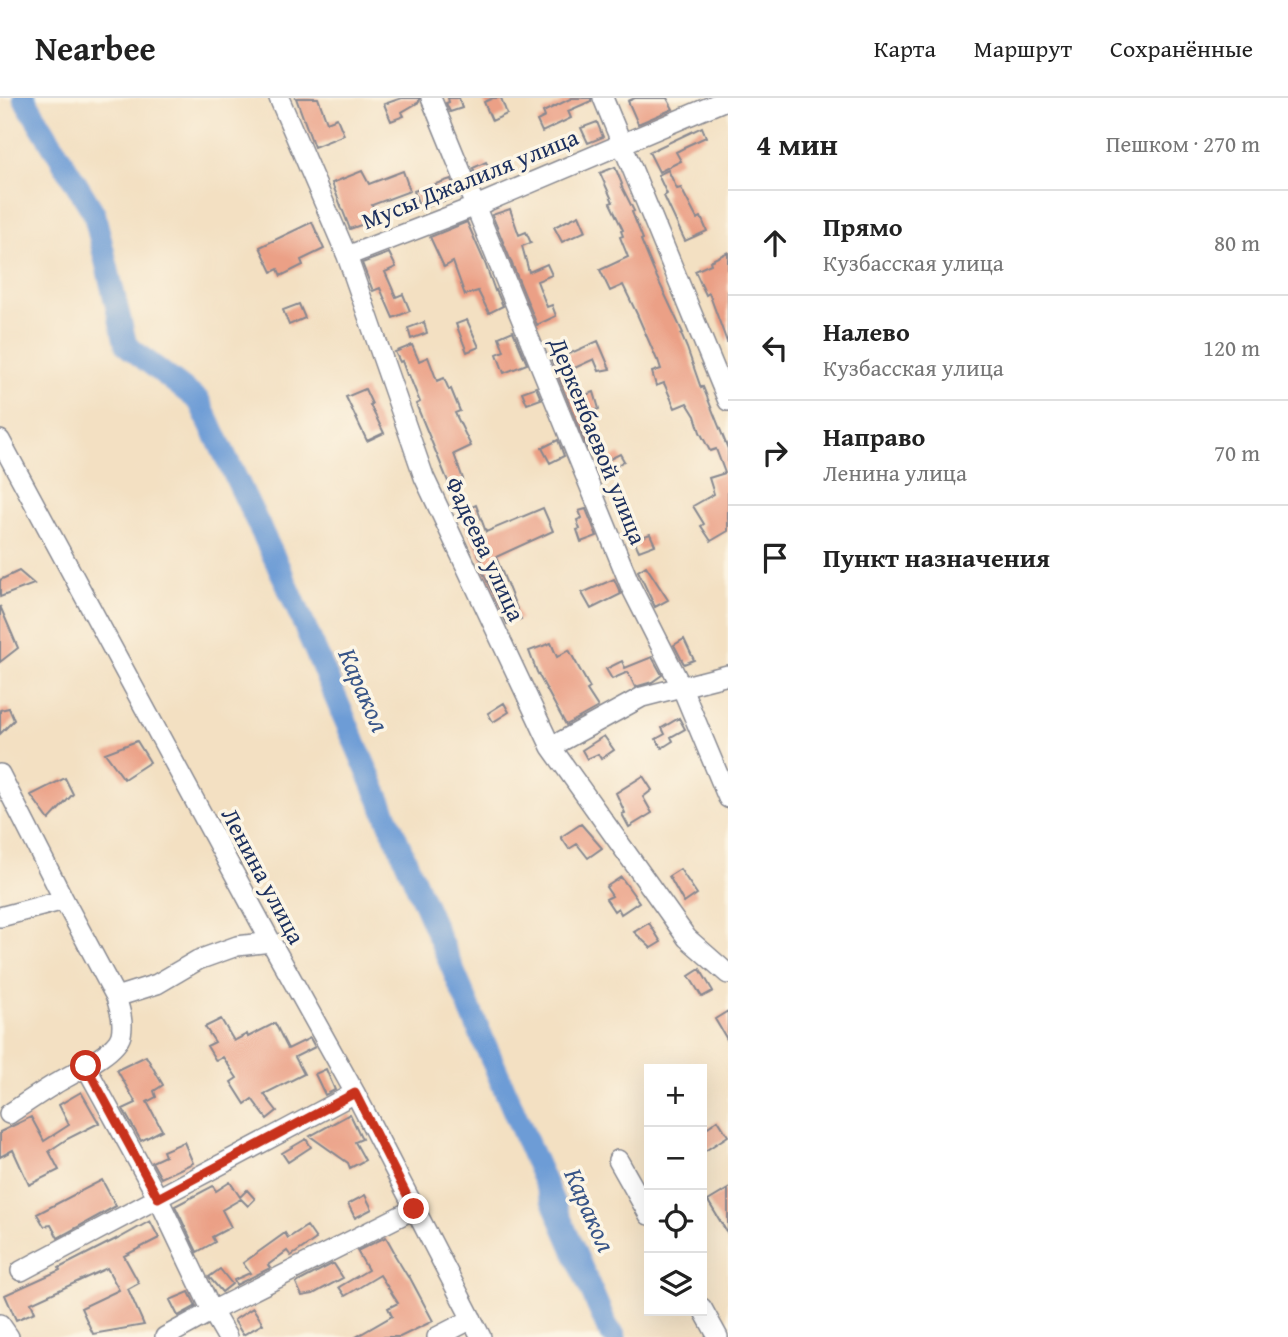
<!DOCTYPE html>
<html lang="ru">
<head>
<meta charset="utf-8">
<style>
  body { margin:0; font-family:"Gentium Book Plus",serif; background:#f2f2f2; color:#222 }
  .controls { position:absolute; right:21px; bottom:21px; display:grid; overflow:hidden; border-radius:0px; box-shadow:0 7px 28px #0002 }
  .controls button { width:63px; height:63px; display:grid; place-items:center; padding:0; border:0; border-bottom:2px solid #e0e0e0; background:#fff; color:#222; font:35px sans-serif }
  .stop { position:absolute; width:21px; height:21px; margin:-16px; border:5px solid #c8321e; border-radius:50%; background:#fff }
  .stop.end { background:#c8321e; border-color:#fff; box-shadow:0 2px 7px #0008 }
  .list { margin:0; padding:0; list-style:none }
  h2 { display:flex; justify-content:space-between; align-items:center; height:91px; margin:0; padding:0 28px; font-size:30px }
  h2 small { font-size:23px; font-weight:400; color:#767676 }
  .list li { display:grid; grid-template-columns:46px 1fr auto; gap:21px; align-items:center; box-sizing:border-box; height:105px; padding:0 28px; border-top:2px solid #e0e0e0 }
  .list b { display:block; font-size:26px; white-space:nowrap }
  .list p { margin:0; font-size:23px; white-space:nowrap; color:#767676 }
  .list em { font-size:23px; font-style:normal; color:#767676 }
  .icon { flex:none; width:38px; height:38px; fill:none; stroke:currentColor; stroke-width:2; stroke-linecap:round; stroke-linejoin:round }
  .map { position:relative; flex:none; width:728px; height:1239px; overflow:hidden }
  header { display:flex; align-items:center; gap:42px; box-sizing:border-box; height:98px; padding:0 35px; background:#fff; border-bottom:2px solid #e0e0e0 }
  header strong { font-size:33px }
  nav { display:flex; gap:38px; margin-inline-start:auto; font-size:24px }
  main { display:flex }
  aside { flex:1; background:#fff }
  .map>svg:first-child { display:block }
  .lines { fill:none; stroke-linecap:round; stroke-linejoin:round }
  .river { stroke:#6d9cd6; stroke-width:23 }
  .building { fill:#eba086 }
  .minor-casing { stroke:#878890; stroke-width:22 }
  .minor { stroke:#fff; stroke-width:19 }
  .route { stroke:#c8321e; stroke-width:9 }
  .labels { text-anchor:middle; stroke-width:7; stroke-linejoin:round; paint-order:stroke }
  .street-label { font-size:24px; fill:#1b2f5e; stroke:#fcf5e5 }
  .water-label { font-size:26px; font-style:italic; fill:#385588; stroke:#fcf5e5 }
</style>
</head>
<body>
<header>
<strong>Nearbee</strong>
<nav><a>Карта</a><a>Маршрут</a><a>Сохранённые</a></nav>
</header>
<main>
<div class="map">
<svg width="728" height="1239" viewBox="0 0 728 1239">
  <rect width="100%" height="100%" fill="#fcf5e5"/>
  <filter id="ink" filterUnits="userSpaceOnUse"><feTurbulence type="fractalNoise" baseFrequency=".0143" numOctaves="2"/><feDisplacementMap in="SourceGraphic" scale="14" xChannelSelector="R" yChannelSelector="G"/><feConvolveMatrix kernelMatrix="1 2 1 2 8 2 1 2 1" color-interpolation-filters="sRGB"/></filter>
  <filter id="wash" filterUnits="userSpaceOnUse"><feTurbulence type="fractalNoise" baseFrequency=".00686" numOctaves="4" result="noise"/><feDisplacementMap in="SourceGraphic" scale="28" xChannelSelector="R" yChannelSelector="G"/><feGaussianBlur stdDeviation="1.57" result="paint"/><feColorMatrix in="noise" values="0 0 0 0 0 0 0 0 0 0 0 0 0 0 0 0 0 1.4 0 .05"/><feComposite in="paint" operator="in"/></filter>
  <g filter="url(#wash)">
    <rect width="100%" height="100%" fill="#f3e0c2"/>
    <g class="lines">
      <path class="river" d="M24 0 94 115 126 247 199 303 284 480 607 1229 615 1239"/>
    </g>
    <g id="blocks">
      <path class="building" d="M296 0H318L327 24 337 20 344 37 314 49Z
        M402 0H419V4L402 14 404 18 391 23 384 6Z
        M448 0H459L462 10 450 14 446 5 449 4Z
        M493 0H501L507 16 492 23 484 4Z
        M572 0H591V3L568 13 571 20 542 34 537 23 545 19 543 14Z
        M635 0H667L673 11 638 26 628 3Z
        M597 24 603 39 588 45 581 30Z
        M702 29 706 39 684 49V50L676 54 681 63 659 74 649 54Z
        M486 64 494 82 480 88 473 70Z
        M615 69 622 86 621 87 634 113 632 114 643 141 641 142 653 171 683 235 681 236 687 250 701 290 703 289 728 351V433L711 443 701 428 704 426 693 408 714 396 709 380 725 375 716 351 710 353 700 334 695 318 687 305 675 310 664 285 656 288 652 274 661 271 658 262H657L637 216 623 187 610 193 600 172 628 159 620 139 623 138 621 133 623 132 610 105 613 104 600 75Z
        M668 72 677 91 681 90 697 121 701 119 707 133 685 143 664 98 667 96 658 77Z
        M362 73 369 86 403 73 410 93 372 107 377 121 350 131 332 85Z
        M451 81 458 98 420 111 414 93Z
        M510 111 519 137 526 134 531 145 522 148 529 174 547 166 552 177 537 183 547 209 552 207 556 218 537 227 492 117Z
        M579 117 586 133 562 144 554 129Z
        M312 124 324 151 301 162 303 167 281 178 278 171 272 174 260 149Z
        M467 124 485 165 495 193 496 192 503 208 489 215 478 193 465 197 453 164 444 169 430 139Z
        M728 154V244H727L709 195 706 197 695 173 711 166 710 163Z
        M389 155 396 169 385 174 396 199 403 196 410 213 393 220 380 190 373 193 362 165Z
        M299 206 305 220 289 227 283 212Z
        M467 222 479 249 467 254 456 226Z
        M424 224 427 235 411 241 408 230Z
        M513 233 527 266 504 275 497 256 504 253 499 239Z
        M598 243 610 271 599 273 594 261 570 272 582 298 594 294 599 311 589 315 593 326 590 328 597 346 587 350 551 261 559 257 560 260Z
        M412 247 419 263 428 259 437 283 444 280 449 292 451 291 460 313 455 315 471 348 454 356 463 381 449 386 416 306 420 304 409 277H407L402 263 400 264 395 254Z
        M536 289 541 301 527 306 522 294Z
        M365 291 372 306 370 307 384 335 367 343 346 299Z
        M558 342 564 358 550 365 542 350Z
        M620 356 624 363 599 378 595 368Z
        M476 407 486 434 543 410 553 433 496 459 521 521 507 526 480 468 483 466 459 414Z
        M586 411 597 438 581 444 577 432 580 431 577 422 582 420 579 413Z
        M650 436 655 447 639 453 634 442Z
        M646 468 668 502 655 509 638 473Z
        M19 473 34 486 0 499V482Z
        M614 481 621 496 591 511 582 495Z
        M0 508 18 550 0 564Z
        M684 541 694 562 684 566 674 547Z
        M551 545 557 559 569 552 590 590 587 592 598 609 566 627 537 574 529 553Z
        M652 559 662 577 652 584 635 589 628 574 612 581 606 571 622 563 625 570Z
        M504 605 509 614 493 624 488 615Z
        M9 610 14 622 0 636V612Z
        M679 620 685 631 671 639 673 643 662 650 656 641 665 636 662 630Z
        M604 638 614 652 601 661 598 656 587 661 582 652Z
        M137 643 150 664 124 681 105 655Z
        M643 678 652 692 643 699 652 715 629 729 622 716 625 715 616 695Z
        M65 680 73 696 49 722 31 697Z
        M581 726 602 750 588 760 577 746 569 751 561 739Z
        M680 771 697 796 684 805 669 778Z
        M621 779 639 804 621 816 618 810 614 813 606 801 612 798 606 789Z
        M649 825 661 844 651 850 634 834Z
        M700 871 713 893 702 899 689 878Z
        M728 913V943L715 921Z
        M221 921 234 943 247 936 248 939 275 925 288 951 310 940 315 949 295 959 304 976 264 996 277 1013 267 1021 252 1001 245 1006 231 984 237 980 223 959 216 963 207 948 215 944 205 929Z
        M146 958 163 987 154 993 156 999 147 1004 162 1032 141 1043 123 1011 136 1005 117 972Z
        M326 971 335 992 325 997 315 976Z
        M81 994 99 1025 67 1041 49 1053 59 1072 29 1087 13 1052 0 1059V1034L31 1019 44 1043 69 1027 59 1007Z
        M350 1016 362 1041 355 1044 365 1062 350 1070 348 1065 310 1038Z
        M718 1022 728 1038 702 1055V1033Z
        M306 1041 311 1049 288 1064 282 1055Z
        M184 1044 193 1065 161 1080 152 1064 165 1058 163 1053Z
        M102 1082 116 1108 58 1140 51 1127 44 1128 37 1116Z
        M230 1084 240 1099 247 1092 255 1101 248 1108 241 1101 222 1112 231 1129 212 1139 215 1144 197 1154 175 1108 213 1088 216 1093Z
        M728 1091V1136L708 1103Z
        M365 1097 372 1111 355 1120 348 1106Z
        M150 1123 159 1140 124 1158 139 1185 128 1191 144 1227 93 1236 81 1210 119 1192 107 1170 31 1205 35 1214 16 1222 5 1197 60 1172 59 1170 116 1141V1142Z
        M307 1128 316 1141 291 1158 287 1153 268 1167 270 1170 236 1187 234 1182 250 1175 243 1165 285 1135 288 1140Z
        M386 1139 395 1155 394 1156 408 1179 409 1178 433 1223 400 1239H356L392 1218 388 1210 398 1205 380 1177 345 1198 339 1189 368 1172 357 1153Z
        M332 1166H334L343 1180 313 1196 302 1198 296 1185Z
        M220 1171 232 1186 222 1194 209 1179Z
        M189 1194 196 1208 178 1218 170 1202Z
        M253 1210 263 1226 243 1237 234 1222Z"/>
    </g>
  </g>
  <g filter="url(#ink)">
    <use href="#blocks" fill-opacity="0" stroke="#878890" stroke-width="2"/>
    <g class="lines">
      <g class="minor-casing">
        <path id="minor" d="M279 0 347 158 424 379 551 649 687 840 728 876
          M431 0 631 489 682 590 728 700
          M603 0 728 303
          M347 158 476 108 728 1
          M0 342 271 844 355 995 481 1239
          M551 649 642 599 728 577
          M0 676 64 802 116 899
          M0 819 64 802
          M86 969 158 1100 212 1213 227 1239
          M9 1016C24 1006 40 995 55 986 71 976 116 956 121 937 124 924 120 912 116 899L157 886 198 862 237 848 271 844
          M618 1062 649 1117
          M21 1173 355 995
          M702 1210 718 1239
          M0 1226 9 1239
          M165 1239 212 1213 414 1111
          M437 1239 472 1221"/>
      </g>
      <use href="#minor" class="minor"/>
    </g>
  </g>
  <g class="lines" filter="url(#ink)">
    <path class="route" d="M86 968 158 1100 355 995 414 1111"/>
  </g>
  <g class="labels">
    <g class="street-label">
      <text transform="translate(470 81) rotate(-22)" y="8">Мусы Джалиля улица</text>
      <text transform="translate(598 343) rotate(68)" y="8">Деркенбаевой улица</text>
      <text transform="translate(485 451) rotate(65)" y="8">Фадеева улица</text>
      <text transform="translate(263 778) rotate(62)" y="8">Ленина улица</text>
    </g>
    <g class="water-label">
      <text transform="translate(364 592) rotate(66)" y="9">Каракол</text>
      <text transform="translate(590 1112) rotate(66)" y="9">Каракол</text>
    </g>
  </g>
</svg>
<div class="controls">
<button>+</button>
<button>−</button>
<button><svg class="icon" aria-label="locate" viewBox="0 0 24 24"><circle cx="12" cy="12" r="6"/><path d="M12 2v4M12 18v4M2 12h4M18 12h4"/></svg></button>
<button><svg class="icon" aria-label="layers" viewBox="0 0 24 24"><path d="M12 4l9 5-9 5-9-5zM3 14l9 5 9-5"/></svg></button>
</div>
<div class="stop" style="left:86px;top:968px"></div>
<div class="stop end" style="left:414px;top:1111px"></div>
</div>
<aside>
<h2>4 мин<small>Пешком · 270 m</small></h2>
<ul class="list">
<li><svg class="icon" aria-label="ahead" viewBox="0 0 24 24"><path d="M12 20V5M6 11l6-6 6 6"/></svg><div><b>Прямо</b><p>Кузбасская улица</p></div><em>80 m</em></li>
<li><svg class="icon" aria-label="left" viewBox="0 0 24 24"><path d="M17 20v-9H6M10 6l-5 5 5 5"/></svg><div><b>Налево</b><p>Кузбасская улица</p></div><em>120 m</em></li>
<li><svg class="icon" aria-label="right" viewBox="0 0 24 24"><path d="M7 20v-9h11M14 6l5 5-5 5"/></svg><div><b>Направо</b><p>Ленина улица</p></div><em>70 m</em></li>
<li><svg class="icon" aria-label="arrive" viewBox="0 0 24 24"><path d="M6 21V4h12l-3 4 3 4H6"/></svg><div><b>Пункт назначения</b></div></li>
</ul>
</aside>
</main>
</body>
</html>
